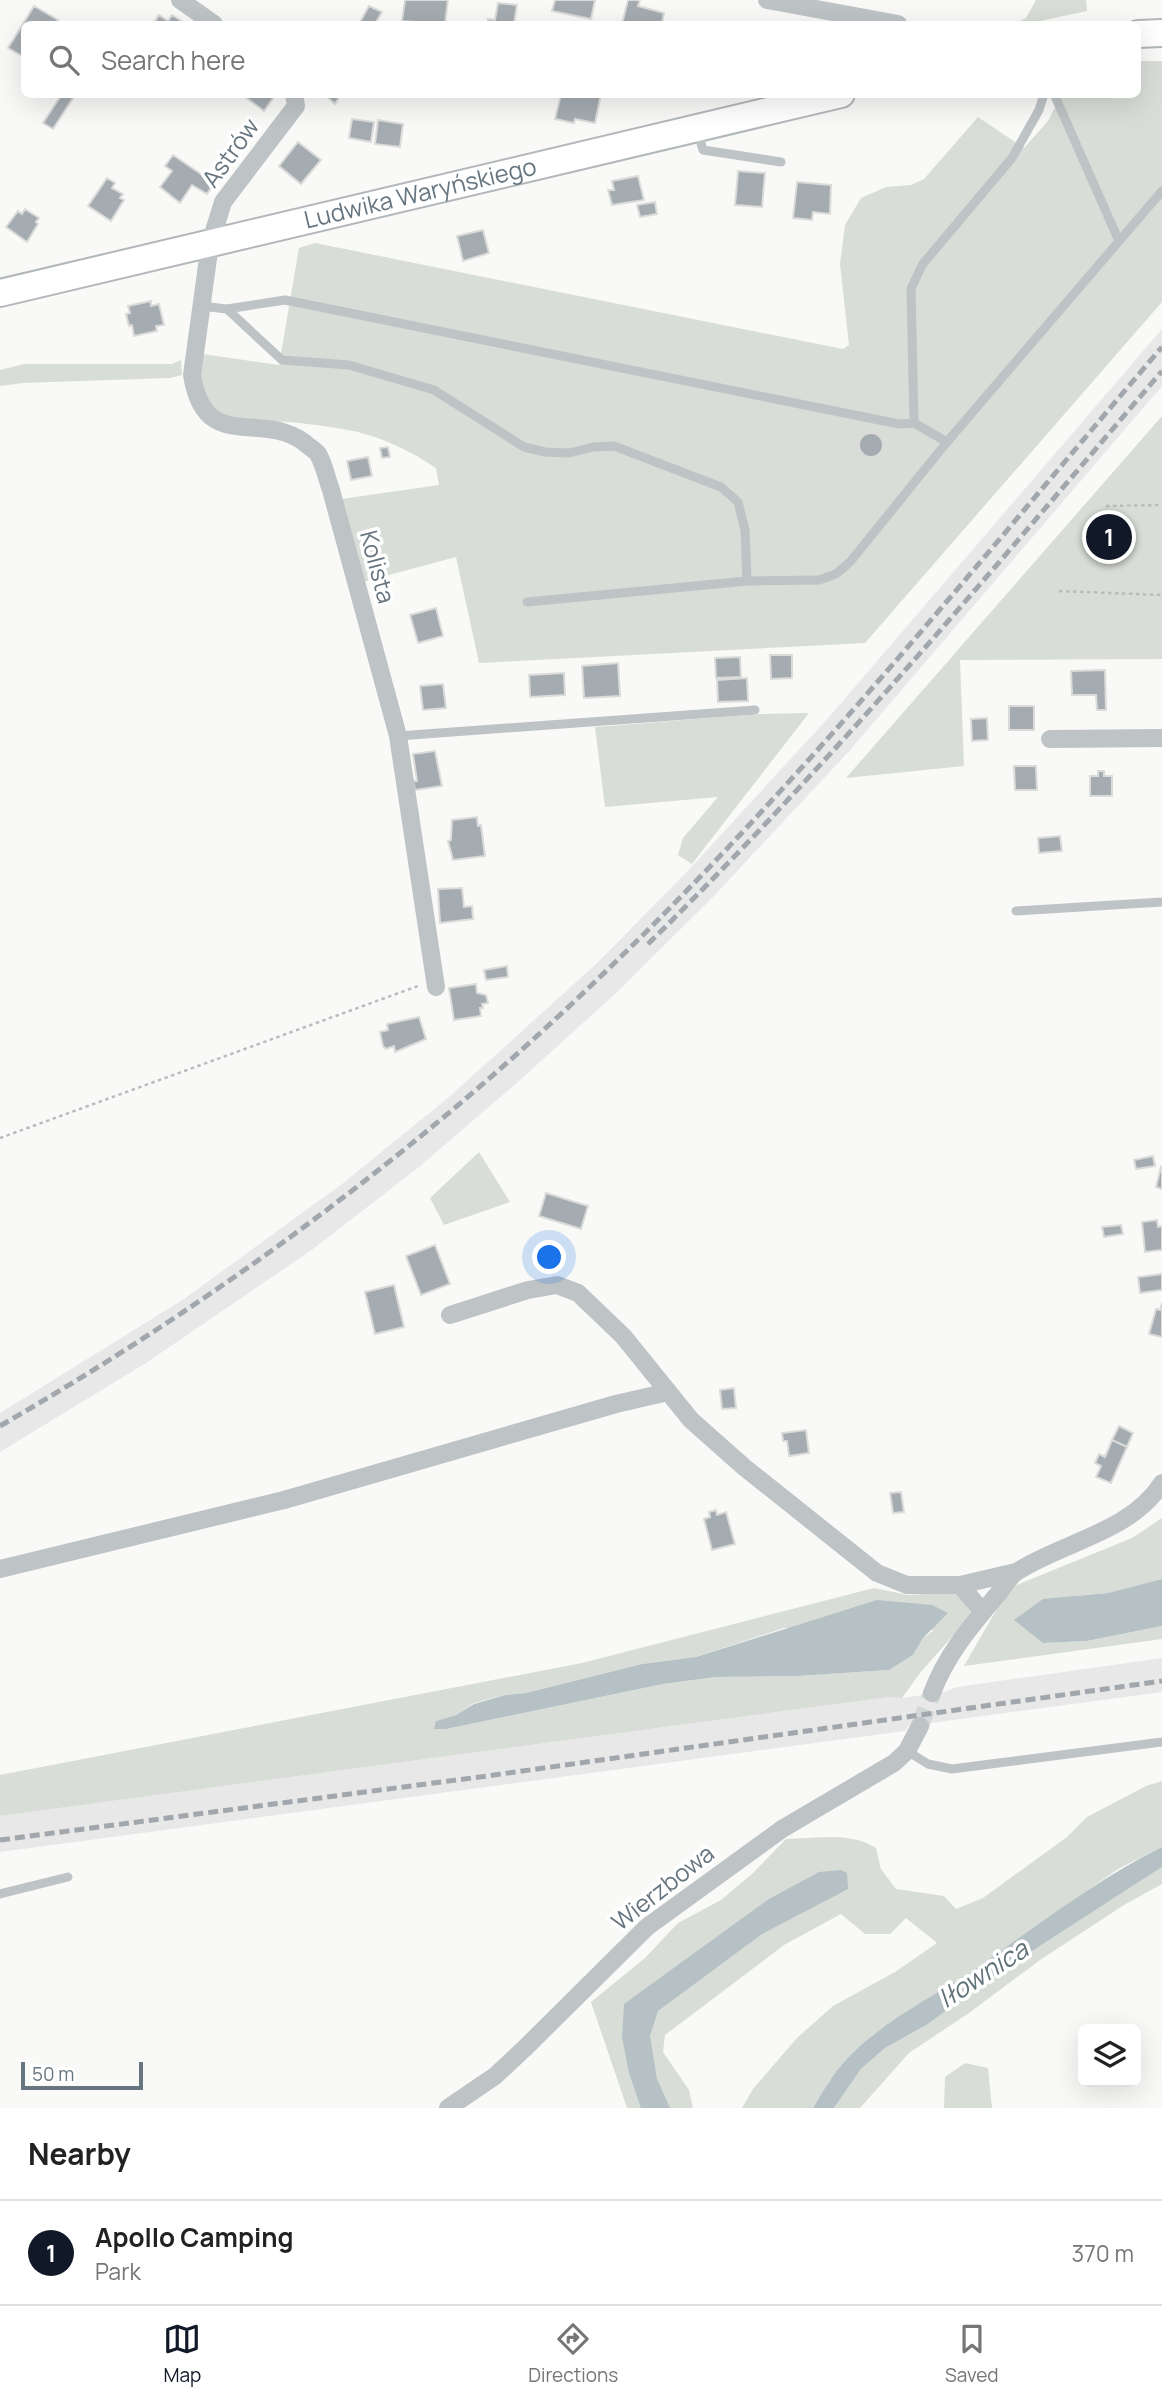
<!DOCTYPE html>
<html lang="en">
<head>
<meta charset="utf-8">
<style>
  body { margin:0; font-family:Manrope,sans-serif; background:#f6f6f6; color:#222 }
  .controls { position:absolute; right:21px; bottom:21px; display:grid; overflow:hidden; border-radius:10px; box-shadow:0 7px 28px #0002 }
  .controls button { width:63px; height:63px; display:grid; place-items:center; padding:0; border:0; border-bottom:2px solid #e0e0e0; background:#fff; color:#222; font:35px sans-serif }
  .scale { position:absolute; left:21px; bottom:18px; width:122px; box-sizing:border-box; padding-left:7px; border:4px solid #66757f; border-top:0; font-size:19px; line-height:24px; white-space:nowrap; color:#66757f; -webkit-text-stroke:5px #fff; paint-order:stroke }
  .you { position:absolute; left:550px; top:1258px; width:24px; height:24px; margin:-18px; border:5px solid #fff; border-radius:50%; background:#1a73e8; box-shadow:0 0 0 10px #1a73e833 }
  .badge { display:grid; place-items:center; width:46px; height:46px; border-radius:50%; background:#111827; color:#fff; font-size:23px; font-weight:700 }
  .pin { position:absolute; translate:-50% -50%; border:4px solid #fff; box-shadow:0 2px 7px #0006 }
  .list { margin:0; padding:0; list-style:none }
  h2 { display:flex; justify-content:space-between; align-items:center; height:91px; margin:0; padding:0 28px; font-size:30px }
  h2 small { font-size:23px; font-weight:400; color:#767676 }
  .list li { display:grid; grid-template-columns:46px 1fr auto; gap:21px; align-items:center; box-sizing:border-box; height:105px; padding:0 28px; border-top:2px solid #e0e0e0 }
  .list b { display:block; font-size:26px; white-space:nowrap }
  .list p { margin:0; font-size:23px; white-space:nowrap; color:#767676 }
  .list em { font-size:23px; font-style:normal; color:#767676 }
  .icon { flex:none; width:38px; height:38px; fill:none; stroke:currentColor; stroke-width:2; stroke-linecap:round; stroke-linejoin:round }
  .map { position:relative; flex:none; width:1162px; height:2108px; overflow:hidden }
  .search { position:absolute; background:#fff; box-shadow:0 7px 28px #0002; left:21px; right:21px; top:21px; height:77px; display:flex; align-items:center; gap:18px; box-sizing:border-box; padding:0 24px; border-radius:10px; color:#767676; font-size:26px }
  .sheet { height:196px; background:#fff }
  nav { display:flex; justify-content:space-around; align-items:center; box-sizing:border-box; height:98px; border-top:2px solid #e0e0e0; background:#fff; font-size:19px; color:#767676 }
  nav a { display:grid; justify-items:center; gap:4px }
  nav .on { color:#111827 }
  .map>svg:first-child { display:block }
  .built { fill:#e7e8e7 }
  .green { fill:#d9ddd7; fill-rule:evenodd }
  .water { fill:#b6c1c5 }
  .building { fill:#a4acb2; stroke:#dbdbd9; stroke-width:2 }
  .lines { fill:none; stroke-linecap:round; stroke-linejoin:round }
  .street-tunnel { stroke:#d4d8d9; stroke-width:18; stroke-dasharray:18 9; stroke-linecap:butt }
  .secondary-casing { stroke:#b1b7bb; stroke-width:30 }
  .path { stroke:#b9bcbf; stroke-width:2.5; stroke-dasharray:3.5 3.5; stroke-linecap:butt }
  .lane { stroke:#bec3c6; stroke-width:9 }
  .street { stroke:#bec3c6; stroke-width:18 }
  .secondary { stroke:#fff; stroke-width:26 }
  .rail { stroke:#a1a7ac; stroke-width:5; stroke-dasharray:10 5; stroke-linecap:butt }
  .labels { text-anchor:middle; stroke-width:7; stroke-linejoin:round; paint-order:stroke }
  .street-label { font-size:24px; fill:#66757f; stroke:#fff }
  .water-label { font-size:26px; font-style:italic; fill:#617379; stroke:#fff }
</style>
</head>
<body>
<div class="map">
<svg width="1162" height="2108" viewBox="0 0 1162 2108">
  <rect width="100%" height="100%" fill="#f9f9f7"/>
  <path class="built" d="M1162 329V386L851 749 712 898 617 992 519 1081 419 1167 313 1249 146 1363 0 1452V1413L184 1299 342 1184 449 1097 594 966 685 874 830 716Z
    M1162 1658V1692L908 1726 905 1731 0 1852V1816L889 1697 902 1698 944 1692 957 1687Z"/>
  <path class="green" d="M1036 0H1086L1087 11 1026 24H1013L1026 18Z
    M1138 61H1162V302L865 643 479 663 456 557 363 582 341 499 439 485 436 468C410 451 388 440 358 432 339 428 318 425 299 423 275 420 232 425 214 409 197 394 199 373 203 354L279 365 299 248 315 243 843 349 849 345 840 264 845 225 861 198 886 187 911 185 924 179 978 117 1024 148 1048 121 1061 95 1138 94Z
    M181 360 182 375 170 378 23 383 0 386V370L24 364H172Z
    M1162 416V659L960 660 964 766 846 778Z
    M809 713 692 864 678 855 683 838 718 797 605 807 595 727 761 714Z
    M479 1152 510 1202 444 1225 430 1198Z
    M1162 1518V1579L1108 1593 1074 1596 1043 1643 1087 1641 1162 1626V1639L964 1666 1009 1588 1132 1538Z
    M874 1588 908 1595 956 1592 972 1614 920 1673 902 1698 889 1697 0 1816V1775L582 1663ZM784 1628 934 1630 923 1638 913 1655 889 1670 797 1676 716 1677 663 1684 446 1729 436 1721 456 1715 474 1703 504 1695 526 1693 642 1664 696 1657Z
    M1162 1781V1847L1118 1869 975 1969 873 2035 830 2080 813 2108H742L753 2089 797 2038 833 2006 895 1972 937 1943 906 1918 890 1934H865L841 1914 784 1945 665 2035 663 2052 689 2090 693 2108H627L591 2002 645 1958 678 1923 721 1900 752 1874 786 1839C816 1839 849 1831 876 1848L881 1869 896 1889 944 1896 956 1909 983 1898 1067 1837 1087 1817 1146 1786Z
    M1162 1867V1884L1124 1905 1040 1960 969 2013 909 2053 860 2108H834L861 2069 885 2048 928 2024 992 1977Z
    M965 2063 988 2068 992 2108H944L945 2077Z"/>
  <path class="water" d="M1162 1579V1626L1087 1641 1043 1643 1014 1620 1043 1599 1108 1593Z
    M877 1600 932 1605 948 1613 923 1638 913 1655 889 1670 797 1676 716 1677 663 1684 446 1729H434L436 1721 456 1715 474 1704 505 1695 526 1693 642 1664 696 1657Z
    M1162 1847V1867L992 1977 928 2024 885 2048 861 2069 834 2108H813C823 2091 833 2074 846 2060 883 2020 934 1997 978 1967 1038 1925 1096 1880 1162 1847Z
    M841 1870 847 1873 848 1889 762 1934 658 2011 650 2036 657 2079 670 2108H641L629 2073 622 2037 624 2004 769 1899 819 1872Z"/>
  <path class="building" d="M405 0H448L445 24 402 21Z
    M555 0H595L591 19 552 11Z
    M628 0H640L638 6 664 13 662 24H622Z
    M498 3 517 5 514 24H488V19L495 20Z
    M34 6 58 20 55 24H24V57L8 48Z
    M369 6 382 12 375 24H359Z
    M159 15 168 21 172 15 186 24H153Z
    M62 94 73 98 53 129 43 123Z
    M241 94H276L264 111Z
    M324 94H341L335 104Z
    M561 94H601L595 123 575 119 574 123 555 119Z
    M352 119 374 122 371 142 349 138Z
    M378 120 403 124 400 147 375 144Z
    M298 142 321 160 301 184 279 166Z
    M173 155 214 183 207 194 192 185 180 203 160 187 172 171 165 166Z
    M738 171 765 173 762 207 735 205Z
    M638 176 644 200 612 205 608 190H614L612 181Z
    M107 178 115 183 112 188 123 194 120 198 124 200 111 221 88 206Z
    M797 182 831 185 830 214 813 212 812 220 793 218Z
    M655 202 657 214 640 217 637 205Z
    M25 209 39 218 36 222 38 224 27 242 6 227 18 211 22 214Z
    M483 230 489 253 463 261 457 236Z
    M151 301V306L159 304 164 325 156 326 157 331 134 336 132 325 129 326 126 314 130 313 128 306Z
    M859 445a12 12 0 1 1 24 0a12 12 0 1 1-24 0Z
    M388 447 390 457 382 458 380 448Z
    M368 457 372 476 351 480 347 461Z
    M436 608 443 636 418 643 410 615Z
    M770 655H792V678L771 679Z
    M740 657 741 677 716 678 715 658Z
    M618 663 620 696 584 698 582 666Z
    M1105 670 1106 710H1097L1096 695H1072L1071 671Z
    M564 673 565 695 530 697 529 675Z
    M747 678 748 701 718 702 717 680Z
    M443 684 446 708 423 710 420 686Z
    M1009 706H1034V730H1009Z
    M987 718 988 740 972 741 971 719Z
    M435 751 442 786 415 790 413 781H417L413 754Z
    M1014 766H1036L1037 790H1015Z
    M1098 771H1104V776H1112V796H1090V776H1098Z
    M477 817 478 826 481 825 485 856 453 860 448 841 451 840 452 820Z
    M1060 836 1062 851 1039 853 1038 838Z
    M462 888 464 907 472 906 473 919 440 923 438 889Z
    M507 966 508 977 486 980 484 970Z
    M476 984 477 993 486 995 488 1003 482 1004 483 1008H480L481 1016 454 1020 449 988Z
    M419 1017 426 1039 395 1052 394 1046 386 1049 383 1046 380 1032 388 1030 387 1024Z
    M1153 1156 1155 1166 1136 1169 1134 1160Z
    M1161 1167 1162 1168V1189L1156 1187Z
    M546 1193 588 1206 581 1229 539 1216Z
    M1157 1220 1158 1227 1162 1226V1250L1145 1252 1142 1222Z
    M1121 1225 1123 1234 1104 1237 1102 1227Z
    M435 1245 450 1284 421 1295 406 1256Z
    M1162 1274V1290L1140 1293 1138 1277Z
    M394 1285 404 1327 375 1334 365 1292Z
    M1162 1303V1337L1149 1334 1156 1309 1160 1310Z
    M734 1388 736 1408 722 1409 720 1390Z
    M1119 1426 1133 1433 1127 1447 1112 1440Z
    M806 1430 809 1453 789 1456 787 1441H783L782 1433Z
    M1112 1440 1127 1447 1111 1483 1096 1477 1101 1466 1095 1463 1099 1454 1105 1457Z
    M901 1492 904 1512 893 1513 890 1493Z
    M716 1510 717 1515 726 1512 735 1544 712 1550 704 1519 710 1517 709 1512Z"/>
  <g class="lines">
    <path class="street-tunnel" d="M920 1726 932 1693"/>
    <g class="secondary-casing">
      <g id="secondary">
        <path d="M1138 34 1162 33"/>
        <path id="s1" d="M0 293 841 94"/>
      </g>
    </g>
    <path class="path" d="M1106 506 1162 505
      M1059 591 1162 595
      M0 1138 418 986"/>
    <path class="lane" d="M1054 94 1119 241
      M697 130 703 150 781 162
      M201 306 227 309 285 300 899 424 914 423 947 442
      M227 309 282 360 349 365 434 390 524 447 545 452 569 453 593 447 614 446 721 487 738 502 745 530 747 581
      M914 423 911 289 922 265 1012 158 1039 110 1044 94
      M527 602 747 581 819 580 836 574 850 562 947 442 1162 191
      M398 736 755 710
      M1016 911 1162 902
      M907 1751 928 1764 952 1769 1162 1742
      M0 1894 68 1877"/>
    <path class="street" d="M180 0 214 24
      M767 0 898 24
      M294 94 296 106 223 202 210 244 192 375C205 455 260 409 305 443 309 447 315 450 318 454 324 464 327 479 331 490L398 736 436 987
      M1050 739 1162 738
      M450 1315 528 1290 557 1285 578 1293 623 1336 691 1420 744 1467 877 1573 907 1585H960L1016 1572
      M0 1569 284 1500 616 1404 668 1392
      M960 1585 983 1612
      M932 1693C946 1655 971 1626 997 1595 1003 1588 1009 1576 1018 1571 1063 1542 1131 1532 1162 1483
      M448 2108 495 2076 525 2048 647 1927 782 1829 894 1763 907 1751 920 1726"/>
    <use href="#secondary" class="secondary"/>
    <path class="rail" d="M648 944C831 764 996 566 1162 371
      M0 1426C218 1300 421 1150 602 975 804 781 980 560 1162 347
      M0 1840 487 1776 1162 1681"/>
  </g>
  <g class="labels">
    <g class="street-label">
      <text transform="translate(231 153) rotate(-54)" y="8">Astrów</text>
      <text dy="8" stroke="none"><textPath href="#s1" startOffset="432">Ludwika Waryńskiego</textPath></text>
      <text transform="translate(377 567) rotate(75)" y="8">Kolista</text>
      <text transform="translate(663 1888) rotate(-38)" y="8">Wierzbowa</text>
    </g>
    <g class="water-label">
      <text transform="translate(983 1974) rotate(-33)" y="9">Iłownica</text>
    </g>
  </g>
</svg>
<div class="controls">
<button><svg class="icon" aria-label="layers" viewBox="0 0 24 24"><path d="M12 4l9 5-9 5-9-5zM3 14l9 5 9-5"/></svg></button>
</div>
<div class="scale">50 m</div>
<div class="you"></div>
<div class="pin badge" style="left:1109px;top:537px">1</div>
<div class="search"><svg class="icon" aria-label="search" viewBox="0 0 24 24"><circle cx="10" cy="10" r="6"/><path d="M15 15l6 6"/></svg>Search here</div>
</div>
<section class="sheet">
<h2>Nearby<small></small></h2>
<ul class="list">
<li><span class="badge">1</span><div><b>Apollo Camping</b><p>Park</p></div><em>370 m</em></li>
</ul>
</section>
<nav>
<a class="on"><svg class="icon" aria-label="map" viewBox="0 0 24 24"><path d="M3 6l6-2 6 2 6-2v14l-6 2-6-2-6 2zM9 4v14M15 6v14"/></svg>Map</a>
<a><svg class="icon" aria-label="directions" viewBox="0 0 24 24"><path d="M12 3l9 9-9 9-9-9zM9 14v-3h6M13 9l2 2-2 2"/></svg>Directions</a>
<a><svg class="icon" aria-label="saved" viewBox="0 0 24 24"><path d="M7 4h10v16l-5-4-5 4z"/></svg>Saved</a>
</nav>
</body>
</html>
